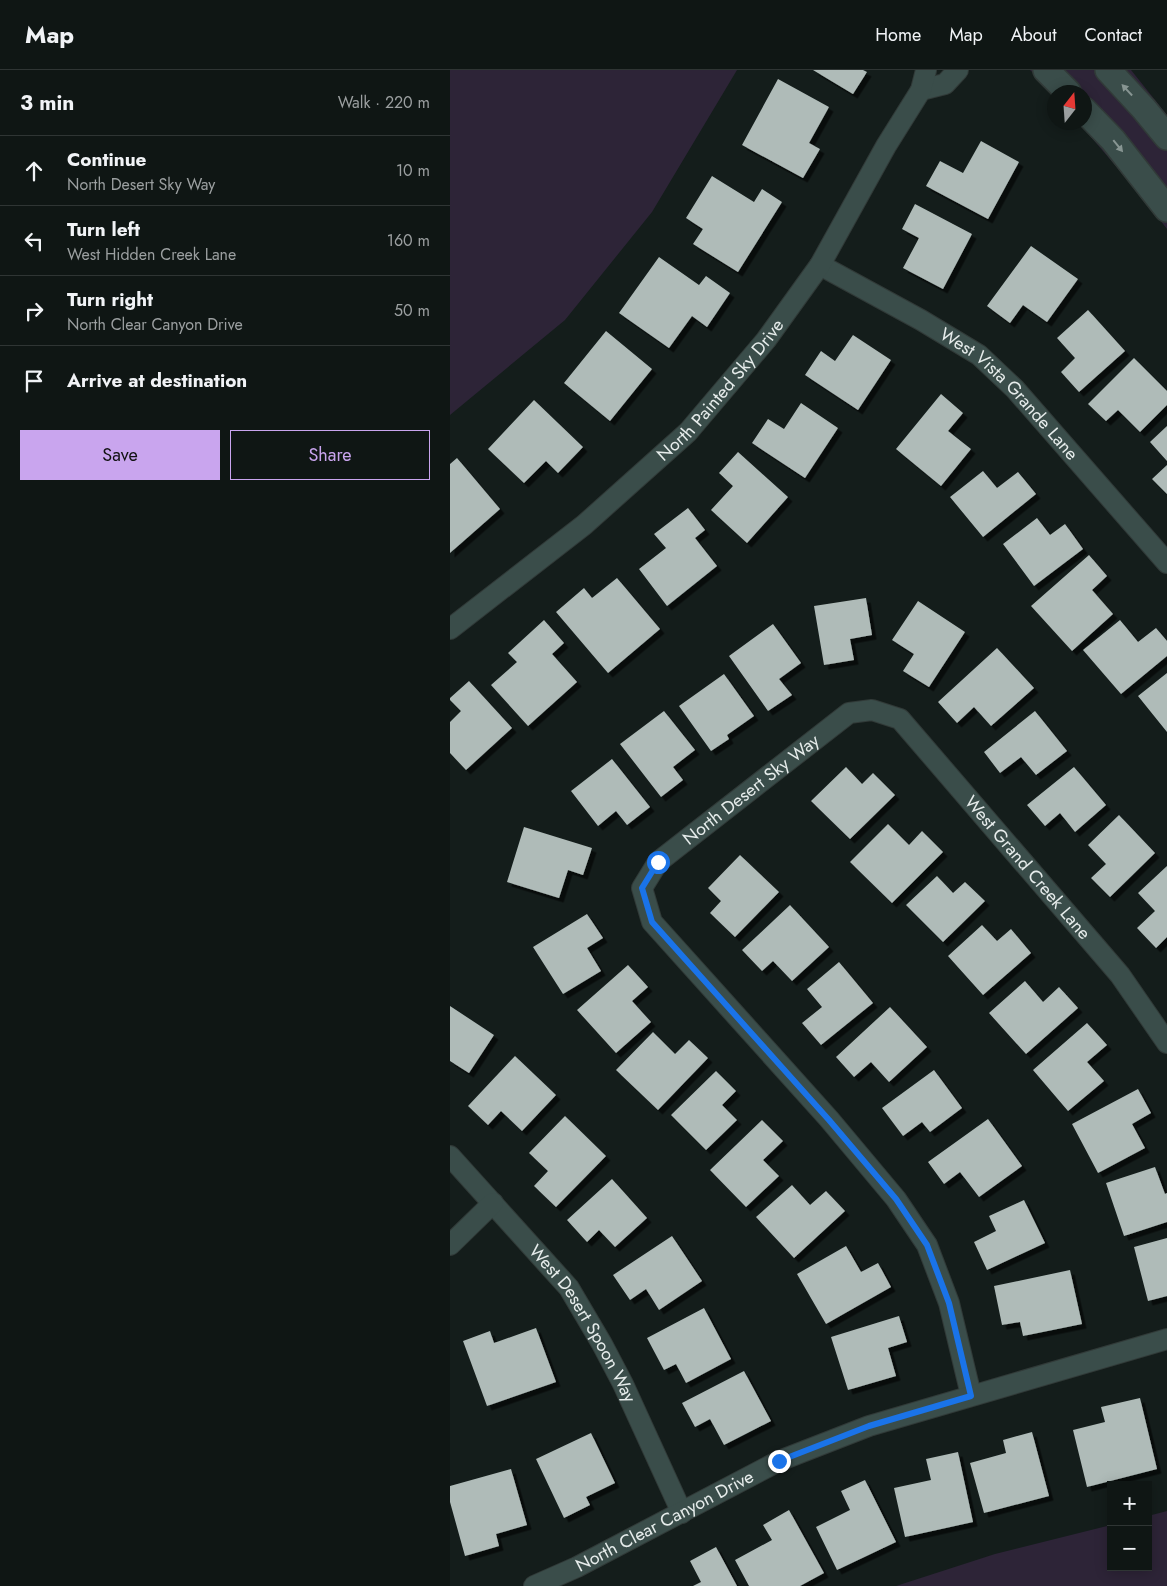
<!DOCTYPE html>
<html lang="en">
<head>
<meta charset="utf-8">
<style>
  body { margin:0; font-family:Jost,sans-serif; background:#1d2322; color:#f1f3f6 }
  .controls { position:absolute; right:15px; bottom:15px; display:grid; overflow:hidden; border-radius:0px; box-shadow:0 2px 12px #0003 }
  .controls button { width:45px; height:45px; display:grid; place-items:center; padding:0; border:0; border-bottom:1px solid #2f3534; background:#0f1614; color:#f1f3f6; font:25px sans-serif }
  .compass { position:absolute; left:597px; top:15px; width:45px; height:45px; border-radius:50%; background:#0f1614; box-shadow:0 2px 12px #0003; rotate:17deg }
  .stop { position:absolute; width:15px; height:15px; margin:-11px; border:4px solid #1a73e8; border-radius:50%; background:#fff }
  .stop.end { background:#1a73e8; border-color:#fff; box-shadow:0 1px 5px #0008 }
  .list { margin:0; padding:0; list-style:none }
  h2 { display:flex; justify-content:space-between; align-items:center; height:65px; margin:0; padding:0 20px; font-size:21px }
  h2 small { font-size:16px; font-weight:400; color:#9b9fa0 }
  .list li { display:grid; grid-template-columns:32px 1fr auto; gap:15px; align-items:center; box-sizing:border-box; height:70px; padding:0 20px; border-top:1px solid #2f3534 }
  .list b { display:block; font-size:19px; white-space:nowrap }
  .list p { margin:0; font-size:16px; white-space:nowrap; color:#9b9fa0 }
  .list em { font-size:16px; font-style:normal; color:#9b9fa0 }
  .actions { display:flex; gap:10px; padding:15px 20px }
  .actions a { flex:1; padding:11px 0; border:1px solid #c9a5ee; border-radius:0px; text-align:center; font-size:18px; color:#c9a5ee }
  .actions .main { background:#c9a5ee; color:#111 }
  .icon { flex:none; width:28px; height:28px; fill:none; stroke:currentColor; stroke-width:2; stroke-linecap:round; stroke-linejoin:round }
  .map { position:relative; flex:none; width:717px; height:1516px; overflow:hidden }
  header { display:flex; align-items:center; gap:30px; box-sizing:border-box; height:70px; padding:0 25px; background:#0f1614; border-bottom:1px solid #2f3534 }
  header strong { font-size:24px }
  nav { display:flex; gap:28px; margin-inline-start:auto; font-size:18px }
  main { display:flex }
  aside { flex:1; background:#0f1614 }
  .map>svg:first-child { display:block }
  .green { fill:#2d2437 }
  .building { fill:#afbbb8; filter:url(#shadow) }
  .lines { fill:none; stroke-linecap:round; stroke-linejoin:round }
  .minor-casing { stroke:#313a38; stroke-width:22 }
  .tertiary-casing { stroke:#313a38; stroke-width:28 }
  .minor { stroke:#3a4d4a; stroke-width:20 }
  .tertiary { stroke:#3a4d4a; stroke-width:25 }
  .oneway { fill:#879592 }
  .route { stroke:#1a73e8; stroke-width:6 }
  .labels { text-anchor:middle; stroke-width:5; stroke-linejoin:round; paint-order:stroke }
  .street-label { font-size:18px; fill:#e6eceb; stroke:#040706 }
</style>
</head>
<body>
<header>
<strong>Map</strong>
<nav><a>Home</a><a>Map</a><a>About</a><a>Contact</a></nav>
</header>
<main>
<aside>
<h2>3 min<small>Walk · 220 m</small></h2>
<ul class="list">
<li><svg class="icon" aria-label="ahead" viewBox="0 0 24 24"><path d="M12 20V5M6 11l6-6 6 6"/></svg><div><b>Continue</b><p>North Desert Sky Way</p></div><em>10 m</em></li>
<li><svg class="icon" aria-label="left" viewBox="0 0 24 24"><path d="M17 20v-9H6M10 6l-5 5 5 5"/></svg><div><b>Turn left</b><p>West Hidden Creek Lane</p></div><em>160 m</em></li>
<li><svg class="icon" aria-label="right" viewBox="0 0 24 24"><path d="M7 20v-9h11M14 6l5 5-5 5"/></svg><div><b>Turn right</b><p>North Clear Canyon Drive</p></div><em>50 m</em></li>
<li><svg class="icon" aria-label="arrive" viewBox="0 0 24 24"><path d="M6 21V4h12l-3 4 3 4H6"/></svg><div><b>Arrive at destination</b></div></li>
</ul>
<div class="actions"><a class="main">Save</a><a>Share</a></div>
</aside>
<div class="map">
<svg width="717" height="1516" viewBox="0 0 717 1516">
  <defs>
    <filter id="shadow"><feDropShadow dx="4.5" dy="4.5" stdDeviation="0" flood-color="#0009"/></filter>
  </defs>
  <rect width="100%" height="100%" fill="#141d1b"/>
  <path class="green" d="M0 0H287L202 142 115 250 0 345Z
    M580 0H681L717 45V159L688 122 629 53 634 52V22H604Z
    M717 1441V1516H446L545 1484 661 1455V1497H698V1446Z"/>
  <path class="building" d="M363 0H413L417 2 403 24Z
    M328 9 379 37 359 73 370 79 353 108 292 75Z
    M531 71 569 92 538 149 476 116 490 91 513 103Z
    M262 106 304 132 312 119 332 132 288 202 243 174 253 159 236 148Z
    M465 134 522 164 493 219 453 198 469 168 452 159Z
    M581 176 628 209 597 252 573 235 560 253 537 236Z
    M209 187 249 215 256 206 280 223 257 257 242 246 219 278 169 243Z
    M638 240 675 281 629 322 611 302 625 288 607 268Z
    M156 261 202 299 160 351 114 313Z
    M403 265 441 290 408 340 355 305 371 281 385 291Z
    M684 288 717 321V335L690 362 668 340 656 351 638 334Z
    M491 324 513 343 498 361 521 379 491 416 446 379Z
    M84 330 133 377 108 403 96 391 74 413 38 379Z
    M351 333 388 358 355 408 302 373 318 349 334 359Z
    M717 356V391L700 372Z
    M288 382 338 427 297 473 261 440 283 416 269 403Z
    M7 388 50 439 0 483V394Z
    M717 395V424L702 409Z
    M533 401 547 418 568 402 586 424 533 467 500 427Z
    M238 438 255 460 245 468 267 496 217 536 189 499 216 478 204 464Z
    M587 448 600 465 615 454 633 479 584 516 553 474Z
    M639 485 657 506 642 520 663 544 622 581 581 536Z
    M167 508 210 559 158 603 106 542 134 518 142 528Z
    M416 528 422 565 400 569 404 590 374 595 364 536Z
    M468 531 515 562 479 617 453 601 464 584 442 570Z
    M94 550 114 573 102 584 127 612 78 656 41 615 67 592 58 583Z
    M670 550 688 572 706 558 717 571V586L671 624 633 580Z
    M323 554 351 593 329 609 342 625 318 641 279 586Z
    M547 578 584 618 541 656 524 637 507 653 488 632Z
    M717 603V662L688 626Z
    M274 604 304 646 277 665 279 669 261 681 229 636Z
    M19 611 62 658 16 700 0 683V652L11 641 0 630V628Z
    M214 641 245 680 223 697 233 710 211 727 170 674Z
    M585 641 617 681 586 705 571 687 550 703 534 682Z
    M162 689 200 737 177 755 166 741 148 756 121 721Z
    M396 697 412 714 423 703 445 725 400 769 361 731Z
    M624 697 656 735 625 762 610 743 595 756 577 735Z
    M669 745 705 783 660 827 641 808 656 794 638 775Z
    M438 754 459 775 472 761 493 782 442 833 400 792Z
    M74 757 142 778 133 805 118 800 109 828 57 812Z
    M290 785 329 822 285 867 260 843 271 831 258 818Z
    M717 796V867L706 878 687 858 705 841 688 823Z
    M487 806 503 823 515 812 535 831 493 872 456 835Z
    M340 835 379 877 342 911 323 891 312 901 292 880Z
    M137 844 153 868 137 878 151 901 113 924 83 877Z
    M532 855 547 871 561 859 581 883 533 925 498 886Z
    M389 892 423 933 371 975 352 953 372 937 357 919Z
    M178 895 198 917 182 931 201 952 166 983 127 940Z
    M575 911 593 932 609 917 628 938 576 984 539 943Z
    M0 936 44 965 19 1003 0 991Z
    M440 937 477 977 439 1012 421 992 404 1007 386 987Z
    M637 953 657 975 637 992 654 1011 618 1041 583 1000Z
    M203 962 225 984 239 970 258 988 208 1040 166 1000Z
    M65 986 106 1025 72 1061 51 1041 38 1055 18 1036Z
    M484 1000 512 1038 480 1062 472 1052 453 1066 432 1038Z
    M266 1001 286 1021 272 1035 287 1050 256 1080 221 1045Z
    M688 1019 701 1043 682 1054 695 1078 648 1103 622 1054Z
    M115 1046 156 1086 106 1137 84 1116 98 1101 79 1083Z
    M538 1049 572 1096 529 1127 510 1102 494 1114 478 1092Z
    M312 1050 333 1071 313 1090 329 1106 296 1137 260 1100Z
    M705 1097 715 1124 717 1123V1152L674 1166 656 1113Z
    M162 1109 197 1148 165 1177 149 1160 137 1172 117 1150Z
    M342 1115 360 1135 376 1121 395 1141 344 1188 306 1147Z
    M574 1130 595 1173 537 1200 524 1172 546 1161 539 1146Z
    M222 1166 252 1211 209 1240 196 1219 180 1230 163 1205Z
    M717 1168V1226L698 1231 684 1177Z
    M396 1176 411 1202 428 1193 441 1217 376 1254 347 1204Z
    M620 1200 632 1254 573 1266 570 1252 552 1255 544 1216Z
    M254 1238 281 1289 236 1313 226 1294 214 1300 197 1268Z
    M449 1246 457 1272 438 1278 446 1306 398 1320 381 1267Z
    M86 1258 106 1312 37 1336 13 1271 40 1261 44 1273Z
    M294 1301 321 1351 274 1375 260 1349 245 1357 232 1333Z
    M690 1328 707 1399 637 1417 623 1360 655 1352 651 1337Z
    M582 1362 599 1426 534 1443 520 1393 556 1383 553 1370Z
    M141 1363 165 1413 136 1427 140 1435 114 1448 86 1389Z
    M508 1382 523 1452 455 1467 444 1418 481 1410 476 1389Z
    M61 1399 77 1455 46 1464 49 1476 15 1486 0 1432V1416Z
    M415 1410 446 1472 387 1500 366 1457 400 1440 391 1421Z
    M339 1440 374 1503 350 1516H299L285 1490 322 1470 313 1455Z
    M266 1477 287 1516H243L251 1512 240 1491Z"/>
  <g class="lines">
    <g class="minor-casing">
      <g id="minor">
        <path d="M471 20 495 14 508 0"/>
        <path id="s1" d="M370 195 471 250 529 285 565 319 717 493"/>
        <path id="s2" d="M0 559 134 455 238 362 316 270 370 195 436 76 471 20 476 0"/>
        <path id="s3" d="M0 1086 119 1218 152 1274 173 1314 232 1443"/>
        <path d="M0 1175 43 1133"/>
        <path id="s4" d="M521 1325 499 1233 477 1175 446 1129 379 1049 202 852 192 818 208 792 399 643 422 640 450 649 670 905 717 973"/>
        <path id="s5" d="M84 1516 127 1497 329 1391 419 1356 717 1269"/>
      </g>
    </g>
    <g class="tertiary-casing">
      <path id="tertiary" d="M596 0 618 22
        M658 0 694 39 717 67
        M634 40 663 70 717 139"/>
    </g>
    <use href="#minor" class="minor"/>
    <use href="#tertiary" class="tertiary"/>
  </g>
  <defs><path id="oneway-solid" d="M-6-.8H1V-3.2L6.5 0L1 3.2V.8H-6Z" transform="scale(1.25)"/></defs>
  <g class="oneway">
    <use href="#oneway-solid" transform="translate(677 20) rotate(-133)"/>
    <use href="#oneway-solid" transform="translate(668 76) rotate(51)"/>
  </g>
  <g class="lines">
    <path class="route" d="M208 792 192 818 202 852 379 1050 446 1129 477 1175 499 1233 521 1326 419 1356 329 1391"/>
  </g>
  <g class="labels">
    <g class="street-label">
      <text dy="6" stroke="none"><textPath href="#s2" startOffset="362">North Painted Sky Drive</textPath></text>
      <text dy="6" stroke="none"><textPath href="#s1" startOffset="231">West Vista Grande Lane</textPath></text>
      <text dy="6" stroke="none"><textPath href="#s4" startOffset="765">North Desert Sky Way</textPath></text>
      <text dy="6" stroke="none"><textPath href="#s4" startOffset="1138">West Grand Creek Lane</textPath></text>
      <text dy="6" stroke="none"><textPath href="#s3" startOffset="215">West Desert Spoon Way</textPath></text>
      <text dy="6" stroke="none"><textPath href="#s5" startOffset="146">North Clear Canyon Drive</textPath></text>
    </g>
  </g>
</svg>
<div class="controls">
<button>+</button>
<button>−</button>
</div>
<svg class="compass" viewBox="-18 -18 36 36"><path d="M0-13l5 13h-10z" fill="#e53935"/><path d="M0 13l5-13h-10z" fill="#9b9fa0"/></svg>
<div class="stop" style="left:208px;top:792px"></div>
<div class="stop end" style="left:329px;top:1391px"></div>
</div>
</main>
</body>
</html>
